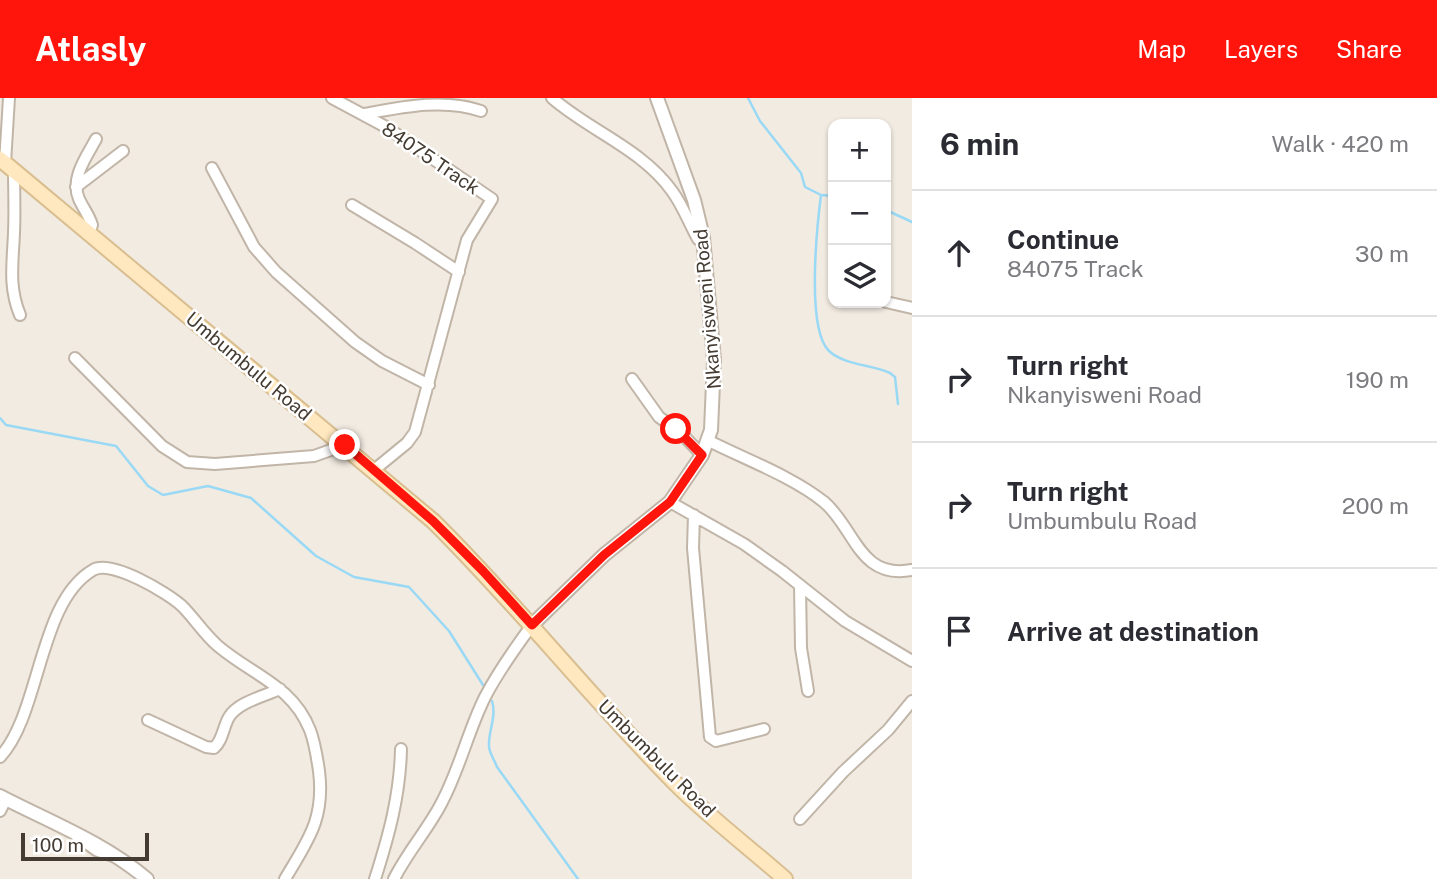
<!DOCTYPE html>
<html lang="en">
<head>
<meta charset="utf-8">
<style>
  body { margin:0; font-family:"Public Sans",sans-serif; background:#f7f7f7; color:#2b2b33 }
  .controls { position:absolute; right:21px; top:21px; display:grid; overflow:hidden; border-radius:14px; box-shadow:0 2px 5px #0004 }
  .controls button { width:63px; height:63px; display:grid; place-items:center; padding:0; border:0; border-bottom:2px solid #e1e1e2; background:#fff; color:#2b2b33; font:35px sans-serif }
  .scale { position:absolute; left:21px; bottom:18px; width:128px; box-sizing:border-box; padding-left:7px; border:4px solid #443b32; border-top:0; font-size:19px; line-height:24px; white-space:nowrap; color:#443b32; -webkit-text-stroke:5px #fff; paint-order:stroke }
  .stop { position:absolute; width:21px; height:21px; margin:-16px; border:5px solid #ff150c; border-radius:50%; background:#fff }
  .stop.end { background:#ff150c; border-color:#fff; box-shadow:0 2px 7px #0008 }
  .list { margin:0; padding:0; list-style:none }
  h2 { display:flex; justify-content:space-between; align-items:center; height:91px; margin:0; padding:0 28px; font-size:30px }
  h2 small { font-size:23px; font-weight:400; color:#7c7c81 }
  .list li { display:grid; grid-template-columns:46px 1fr auto; gap:21px; align-items:center; box-sizing:border-box; height:126px; padding:0 28px; border-top:2px solid #e1e1e2 }
  .list b { display:block; font-size:26px; white-space:nowrap }
  .list p { margin:0; font-size:23px; white-space:nowrap; color:#7c7c81 }
  .list em { font-size:23px; font-style:normal; color:#7c7c81 }
  .icon { flex:none; width:38px; height:38px; fill:none; stroke:currentColor; stroke-width:2; stroke-linecap:round; stroke-linejoin:round }
  .map { position:relative; flex:none; width:912px; height:781px; overflow:hidden }
  header { display:flex; align-items:center; gap:42px; box-sizing:border-box; height:98px; padding:0 35px; background:#ff150c; color:#fff }
  header strong { font-size:33px }
  nav { display:flex; gap:38px; margin-inline-start:auto; font-size:24px }
  main { display:flex }
  aside { flex:1; background:#fff }
  .map>svg:first-child { display:block }
  .lines { fill:none; stroke-linecap:round; stroke-linejoin:round }
  .stream { stroke:#99d9f5; stroke-width:2.5 }
  .service-casing { stroke:#c1b5a7; stroke-width:9 }
  .minor-casing { stroke:#c1b5a7; stroke-width:14 }
  .tertiary-casing { stroke:#c1b5a7; stroke-width:16 }
  .secondary-casing { stroke:#d9be90; stroke-width:18 }
  .service { stroke:#fff; stroke-width:5 }
  .minor { stroke:#fff; stroke-width:10 }
  .tertiary { stroke:#fff; stroke-width:12 }
  .secondary { stroke:#ffe8bf; stroke-width:14 }
  .route { stroke:#ff150c; stroke-width:9 }
  .labels { text-anchor:middle; stroke-width:5; stroke-linejoin:round; paint-order:stroke }
  .street-label { font-size:19px; fill:#443b32; stroke:#fff }
</style>
</head>
<body>
<header>
<strong>Atlasly</strong>
<nav><a>Map</a><a>Layers</a><a>Share</a></nav>
</header>
<main>
<div class="map">
<svg width="912" height="781" viewBox="0 0 912 781">
  <rect width="100%" height="100%" fill="#f2ebe2"/>
  <g class="lines">
    <path class="stream" d="M748 0 760 23 801 75 805 89 821 97C817 128 806 231 829 253 844 267 873 267 890 275L895 279 898 306
      M821 97 833 98
      M886 112 912 124
      M0 320 6 327 116 348 148 388 163 397 208 388 251 400 316 458 354 479 409 489 449 533 483 587
      M492 603C497 619 488 633 489 648 489 655 495 663 497 669L578 781"/>
    <g class="service-casing">
      <path id="service" d="M75 740 96 755 111 760"/>
    </g>
    <g class="minor-casing">
      <path id="minor" d="M332 0 386 29 492 101 467 142 415 334 407 345 374 372
        M552 0C590 33 642 51 672 93 683 108 689 125 698 141L704 146
        M364 16C402 9 444 0 481 13
        M5 65 9 0
        M212 70 254 149 276 174 355 244 382 263 429 287
        M14 72C14 93 15 113 14 134 13 164 8 188 20 217
        M76 89 123 53
        M352 107 415 145 459 174
        M89 135 92 127C89 117 83 110 79 101 70 80 87 58 96 41
        M886 204 912 210
        M75 260 162 348 187 364 215 366 314 358 345 347
        M632 281 659 319 681 335 702 357
        M709 343C745 361 793 379 824 404 855 430 859 482 912 472
        M670 404 744 446 782 473 845 523 912 563
        M694 417 693 450 710 639 716 643 764 631
        M800 487 801 550 808 593
        M148 622 206 649 214 650C223 642 223 629 229 619 238 604 265 598 280 591
        M0 659C41 615 38 504 93 472 111 461 168 495 182 508 195 521 204 536 218 548 252 577 292 587 310 632 315 645 317 659 319 673 325 721 308 742 285 781
        M0 713 6 701
        M800 721 843 674 888 632 912 603
        M375 781C389 737 400 697 401 651
        M394 781C408 753 429 730 442 704 460 670 468 633 485 599 498 574 515 550 532 527"/>
    </g>
    <g class="tertiary-casing">
      <path id="tertiary" d="M532 527 604 457 670 404 702 357 711 332 714 262 703 139 694 102 657 0
        M0 698C50 724 103 744 147 781"/>
    </g>
    <g class="secondary-casing">
      <path id="secondary" d="M0 61 433 423C519 508 594 604 680 690 713 722 751 751 785 781"/>
    </g>
    <use href="#service" class="service"/>
    <use href="#minor" class="minor"/>
    <use href="#tertiary" class="tertiary"/>
    <use href="#secondary" class="secondary"/>
  </g>
  <g class="lines">
    <path class="route" d="M345 347 433 423 483 473 532 527 604 457 670 404 702 357 676 331"/>
  </g>
  <g class="labels">
    <g class="street-label">
      <text transform="translate(431 60) rotate(34)" y="7">84075 Track</text>
      <text transform="translate(707 211) rotate(-95)" y="7">Nkanyisweni Road</text>
      <text transform="translate(249 268) rotate(40)" y="7">Umbumbulu Road</text>
      <text transform="translate(657 660) rotate(45)" y="7">Umbumbulu Road</text>
    </g>
  </g>
</svg>
<div class="controls">
<button>+</button>
<button>−</button>
<button><svg class="icon" aria-label="layers" viewBox="0 0 24 24"><path d="M12 4l9 5-9 5-9-5zM3 14l9 5 9-5"/></svg></button>
</div>
<div class="scale">100 m</div>
<div class="stop" style="left:676px;top:331px"></div>
<div class="stop end" style="left:345px;top:347px"></div>
</div>
<aside>
<h2>6 min<small>Walk · 420 m</small></h2>
<ul class="list">
<li><svg class="icon" aria-label="ahead" viewBox="0 0 24 24"><path d="M12 20V5M6 11l6-6 6 6"/></svg><div><b>Continue</b><p>84075 Track</p></div><em>30 m</em></li>
<li><svg class="icon" aria-label="right" viewBox="0 0 24 24"><path d="M7 20v-9h11M14 6l5 5-5 5"/></svg><div><b>Turn right</b><p>Nkanyisweni Road</p></div><em>190 m</em></li>
<li><svg class="icon" aria-label="right" viewBox="0 0 24 24"><path d="M7 20v-9h11M14 6l5 5-5 5"/></svg><div><b>Turn right</b><p>Umbumbulu Road</p></div><em>200 m</em></li>
<li><svg class="icon" aria-label="arrive" viewBox="0 0 24 24"><path d="M6 21V4h12l-3 4 3 4H6"/></svg><div><b>Arrive at destination</b></div></li>
</ul>
</aside>
</main>
</body>
</html>
